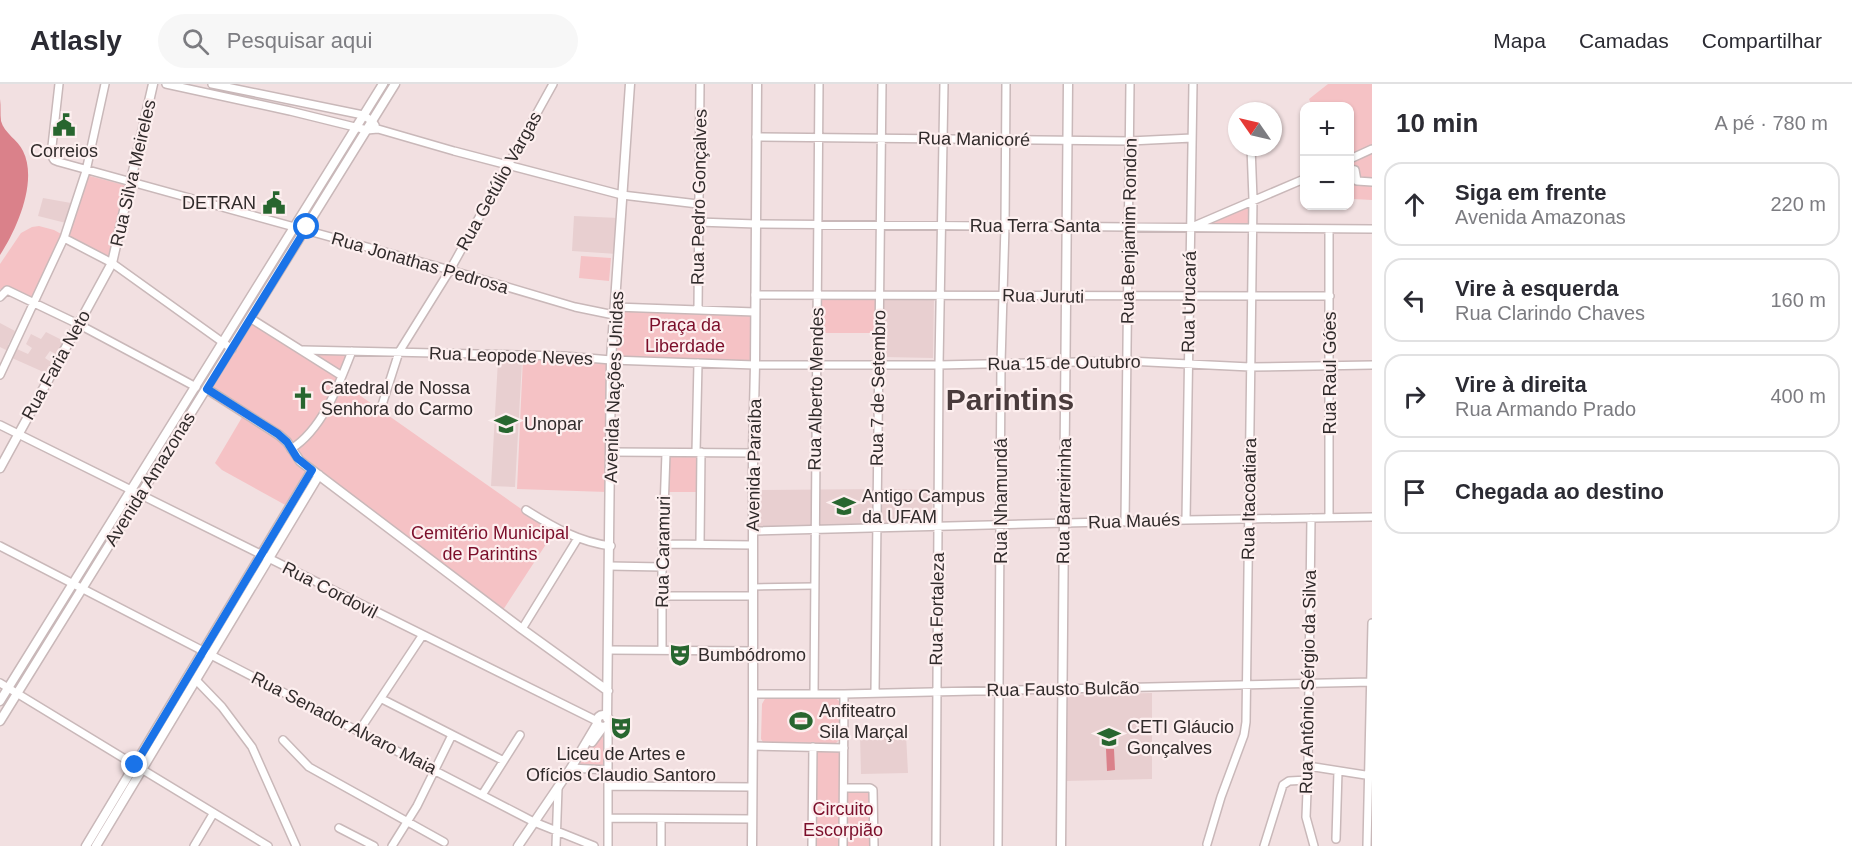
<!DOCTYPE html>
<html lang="pt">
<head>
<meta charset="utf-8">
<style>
  body { margin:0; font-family:Helvetica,sans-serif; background:#f7f7f7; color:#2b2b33 }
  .controls { position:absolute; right:18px; top:18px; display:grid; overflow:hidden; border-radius:12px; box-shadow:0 2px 4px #0004 }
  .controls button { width:54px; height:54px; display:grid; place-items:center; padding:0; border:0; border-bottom:2px solid #e1e1e2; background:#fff; color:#2b2b33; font:30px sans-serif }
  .compass { position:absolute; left:1228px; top:18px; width:54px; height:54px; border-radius:50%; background:#fff; box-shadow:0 2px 4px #0004; rotate:304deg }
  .stop { position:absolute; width:18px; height:18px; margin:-14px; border:4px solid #1a73e8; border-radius:50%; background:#fff }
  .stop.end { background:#1a73e8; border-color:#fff; box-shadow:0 2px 6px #0008 }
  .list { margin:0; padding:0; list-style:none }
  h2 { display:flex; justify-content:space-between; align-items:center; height:78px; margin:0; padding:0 24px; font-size:26px }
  h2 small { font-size:20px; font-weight:400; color:#7c7c81 }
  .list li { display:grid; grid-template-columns:39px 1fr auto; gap:18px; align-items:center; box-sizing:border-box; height:84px; margin:0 12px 12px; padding:0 12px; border:2px solid #e1e1e2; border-radius:18px }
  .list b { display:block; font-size:22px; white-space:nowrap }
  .list p { margin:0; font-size:20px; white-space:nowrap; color:#7c7c81 }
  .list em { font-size:20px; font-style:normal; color:#7c7c81 }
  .icon { flex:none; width:33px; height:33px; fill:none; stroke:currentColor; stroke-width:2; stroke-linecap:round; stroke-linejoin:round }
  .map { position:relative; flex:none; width:1372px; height:762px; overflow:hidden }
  header { display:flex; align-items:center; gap:36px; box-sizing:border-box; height:84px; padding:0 30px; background:#fff; border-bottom:2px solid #e1e1e2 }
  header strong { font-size:28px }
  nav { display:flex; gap:33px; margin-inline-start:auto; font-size:21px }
  .search { width:420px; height:54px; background:#f7f7f7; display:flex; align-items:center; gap:15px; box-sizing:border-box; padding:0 21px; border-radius:33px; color:#7c7c81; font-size:22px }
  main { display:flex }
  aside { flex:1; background:#fff }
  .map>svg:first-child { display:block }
  .built { fill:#e8cfd0 }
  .green { fill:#f5c2c5 }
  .water { fill:#da818a }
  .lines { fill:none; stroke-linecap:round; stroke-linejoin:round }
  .pedestrian-casing { stroke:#c9b8b9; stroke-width:8 }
  .minor-casing { stroke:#c9b8b9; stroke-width:10 }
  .tertiary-casing { stroke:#c9b8b9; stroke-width:11 }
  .pedestrian { stroke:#fff; stroke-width:5 }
  .minor { stroke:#fff; stroke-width:7 }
  .tertiary { stroke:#fff; stroke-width:8 }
  .route { stroke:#1a73e8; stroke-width:8 }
  .labels { text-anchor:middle; stroke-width:4.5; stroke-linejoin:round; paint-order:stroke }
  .street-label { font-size:18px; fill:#312b2b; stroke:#fdefef }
  .poi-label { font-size:18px; fill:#312b2b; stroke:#fdefef; text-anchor:start }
  .park-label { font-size:18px; fill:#7b0e2a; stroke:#fdefef }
  .town-label { font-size:30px; font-weight:bold; fill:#493b3c; stroke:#fdefef }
</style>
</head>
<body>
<header>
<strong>Atlasly</strong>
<div class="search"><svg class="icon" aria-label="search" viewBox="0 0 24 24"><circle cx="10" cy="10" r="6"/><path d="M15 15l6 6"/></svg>Pesquisar aqui</div>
<nav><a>Mapa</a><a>Camadas</a><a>Compartilhar</a></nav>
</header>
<main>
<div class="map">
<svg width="1372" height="762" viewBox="0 0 1372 762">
  <rect width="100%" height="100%" fill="#f2e0e1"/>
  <path class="built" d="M43 114 71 119 66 139 38 132Z
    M574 132 619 134 617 170 572 167Z
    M934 214 933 274 884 273V215Z
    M0 239 15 247 8 261 28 270 32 264 26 260 31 250 41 255 46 248 66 258 58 271 50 267 45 274 54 280 48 290 12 274 14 270 0 263Z
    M498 276 522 277 515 403 491 402Z
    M880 405 933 406 932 438 756 443V406Z
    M1152 609V695L1066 697 1064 611Z
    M906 650 908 689 861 690 860 651Z"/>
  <path class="green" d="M1328 0H1372V116L1353 115 1350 107V22H1312L1309 15Z
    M358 46 362 49 306 139 302 137Z
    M86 91 128 102 110 175 67 153Z
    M1252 116V144L1190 143Z
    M39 142 54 146 63 151 31 217 0 205V180L21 149 32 143Z
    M293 151 297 154 231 259 227 257Z
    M581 172 611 174 609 197 579 194Z
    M820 213H877V249H819Z
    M619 226 752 231 750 277 617 272Z
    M251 234 303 268 351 267 331 322 345 301 554 448 503 526 295 368 319 338 291 366 311 386 289 423 222 386 215 379 244 330 206 306Z
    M220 267 225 269 142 403 137 400Z
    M523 274 606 278 607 408 517 405Z
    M668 372H697V408H668Z
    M128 415 133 418 83 499 78 496Z
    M72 507 76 510 21 599 16 596Z
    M766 613H834L839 617 841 654 834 661 763 658 761 655 762 620Z
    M601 647H607V684L575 683Z
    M816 666H839L841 707 870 708V762H815Z"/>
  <path class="water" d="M0 15C1 22 0 30 1 37 4 49 18 56 23 67 38 97 17 145 0 171Z
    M1106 665H1114L1115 686 1107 687Z"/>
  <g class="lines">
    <g class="pedestrian-casing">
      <path id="pedestrian" d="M752 503 814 502"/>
    </g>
    <g class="minor-casing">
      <path id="minor" d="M59 0 51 71 54 76 59 78 450 186 575 223 614 231
        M166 0 290 27 367 46 378 45 454 67 622 111 698 120
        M212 0 363 31 372 37 375 41
        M756 53 1130 57 1192 54
        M1350 75 1372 65
        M1350 85 1355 86 1357 97 1372 98
        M698 138 756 140 1372 145
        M1194 142 1304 95
        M64 154 112 179 232 265
        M755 211 1330 212
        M0 213 7 206 78 240 196 303
        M615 223 755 228
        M698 226 700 0
        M250 234 342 292
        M303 266 564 272 611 276 755 281H939L1128 277 1250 283 1372 281
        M0 291 64 154 86 87 105 0
        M382 321 399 268 450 186 553 0
        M0 341 597 637
        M291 365C323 345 339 300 352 267
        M611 368 753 369
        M696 368 698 279
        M526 426C553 443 579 458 611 462
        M1329 433V145
        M1311 434 1308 682 1306 733 1314 762
        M1186 436 1193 0
        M1125 438 1130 0
        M753 447 1186 436 1372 433
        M700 459 701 368
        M663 460 753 461
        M0 462 534 738 594 762
        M609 482 662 483
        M663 512H752
        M522 545 578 454
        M608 566 753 567
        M662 566V483L666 369
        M196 596 222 623 252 663 296 762
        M0 599 268 762
        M875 608 882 0
        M753 610H844L1372 598
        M814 610 819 0
        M382 615 502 676
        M359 647 422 552
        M283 656 309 683 444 758
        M753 662 844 664
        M1308 682 1372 692
        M571 684 608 686
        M609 702 752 703
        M844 704H870L873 706 874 762
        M482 711 520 651
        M608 734 752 735
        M661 735V762
        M339 744 374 762
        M1336 755 1338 687
        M1207 760 1221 713 1244 651 1246 638 1253 115 1251 63
        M194 762 213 730
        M392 762 417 722 452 651
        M556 762 558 704
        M608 762V639
        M812 762 813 663
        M843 762 844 610
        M936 762 939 281 944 0
        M998 762 1001 279 1005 142 1006 0
        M1264 762 1283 701 1289 697 1308 696
        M1367 762 1372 539"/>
    </g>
    <g class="tertiary-casing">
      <path id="tertiary" d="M207 305 279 351 287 358 300 377 522 545 608 607
        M0 384 112 179 153 0
        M0 617 383 0
        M597 637a6 6 0 1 1 12 0a6 6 0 1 1-12 0Z
        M607 634 611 276 630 0
        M0 637 395 0
        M592 658 603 643
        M86 762 312 386
        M96 762 319 391
        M518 762 571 684 597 640
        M752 762 753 636V369L755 281 757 0
        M1061 762 1068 0"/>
    </g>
    <use href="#pedestrian" class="pedestrian"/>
    <use href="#minor" class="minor"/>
    <use href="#tertiary" class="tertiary"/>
  </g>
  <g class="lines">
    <path class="route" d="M135 681 312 386 297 374 287 358 278 350 207 305 307 143"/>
  </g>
  <defs>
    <g id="civic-bare" transform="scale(1.8)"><path d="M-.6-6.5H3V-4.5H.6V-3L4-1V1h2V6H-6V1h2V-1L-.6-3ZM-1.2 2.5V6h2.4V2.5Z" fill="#28662f" stroke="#fdefef" stroke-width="2.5" paint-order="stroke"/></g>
    <g id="church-bare" transform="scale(1.8)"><path d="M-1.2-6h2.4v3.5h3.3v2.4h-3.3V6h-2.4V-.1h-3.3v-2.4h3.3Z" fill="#28662f" stroke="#fdefef" stroke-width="2.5" paint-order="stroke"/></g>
    <g id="university-bare" transform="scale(1.8)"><path d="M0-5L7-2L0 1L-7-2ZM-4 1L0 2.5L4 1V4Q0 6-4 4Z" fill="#28662f" stroke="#fdefef" stroke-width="2.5" paint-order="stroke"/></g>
    <g id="theatre-bare" transform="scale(1.8)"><path d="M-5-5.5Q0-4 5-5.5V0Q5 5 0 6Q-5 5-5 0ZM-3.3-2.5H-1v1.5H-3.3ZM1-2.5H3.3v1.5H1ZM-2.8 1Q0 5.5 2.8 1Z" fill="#28662f" stroke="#fdefef" stroke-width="2.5" paint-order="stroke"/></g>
    <g id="stadium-bare" transform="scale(1.8)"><path d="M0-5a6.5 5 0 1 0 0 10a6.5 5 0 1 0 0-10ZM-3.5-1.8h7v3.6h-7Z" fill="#28662f" stroke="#fdefef" stroke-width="2.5" paint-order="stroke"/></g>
    <g id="school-bare" transform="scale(1.8)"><path d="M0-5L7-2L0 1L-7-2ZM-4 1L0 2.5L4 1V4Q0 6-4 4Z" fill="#28662f" stroke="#fdefef" stroke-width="2.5" paint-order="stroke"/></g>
  </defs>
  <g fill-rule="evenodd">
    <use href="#civic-bare" x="64" y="41"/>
    <use href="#civic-bare" x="274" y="119"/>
    <use href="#church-bare" x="303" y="314"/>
    <use href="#university-bare" x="506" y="340"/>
    <use href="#university-bare" x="844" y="422"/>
    <use href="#theatre-bare" x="680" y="571"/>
    <use href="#stadium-bare" x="801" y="637"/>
    <use href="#theatre-bare" x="621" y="644"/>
    <use href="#school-bare" x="1109" y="653"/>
  </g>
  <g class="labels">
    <g class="street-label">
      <text transform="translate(974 55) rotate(1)" y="6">Rua Manicoré</text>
      <text transform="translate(133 89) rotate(-77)" y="6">Rua Silva Meireles</text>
      <text transform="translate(499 97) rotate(-61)" y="6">Rua Getúlio Vargas</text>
      <text transform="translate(699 113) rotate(-89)" y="6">Rua Pedro Gonçalves</text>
      <text x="1035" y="148">Rua Terra Santa</text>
      <text transform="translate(1129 147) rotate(-89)" y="6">Rua Benjamim Rondon</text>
      <text transform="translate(420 179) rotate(16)" y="6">Rua Jonathas Pedrosa</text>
      <text transform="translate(1043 212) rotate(1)" y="6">Rua Juruti</text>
      <text transform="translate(1189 218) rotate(-89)" y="6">Rua Urucará</text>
      <text transform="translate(511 272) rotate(2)" y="6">Rua Leopode Neves</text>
      <text transform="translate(1064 279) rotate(-1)" y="6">Rua 15 de Outubro</text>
      <text transform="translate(56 281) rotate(-61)" y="6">Rua Faria Neto</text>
      <text transform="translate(1330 289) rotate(-90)" y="6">Rua Raul Góes</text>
      <text transform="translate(614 303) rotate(-88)" y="6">Avenida Nações Unidas</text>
      <text transform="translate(878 304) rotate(-89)" y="6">Rua 7 de Setembro</text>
      <text transform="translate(816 305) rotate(-89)" y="6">Rua Alberto Mendes</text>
      <text transform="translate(754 381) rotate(-89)" y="6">Avenida Paraíba</text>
      <text transform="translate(150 395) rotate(-58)" y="6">Avenida Amazonas</text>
      <text transform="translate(1249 415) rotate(-89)" y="6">Rua Itacoatiara</text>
      <text transform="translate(1001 417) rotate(-90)" y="6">Rua Nhamundá</text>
      <text transform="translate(1064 417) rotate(-89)" y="6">Rua Barreirinha</text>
      <text transform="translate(1134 437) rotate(-2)" y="6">Rua Maués</text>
      <text transform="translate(663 468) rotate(-89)" y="6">Rua Caramuri</text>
      <text transform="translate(330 506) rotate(27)" y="6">Rua Cordovil</text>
      <text transform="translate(937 525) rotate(-89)" y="6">Rua Fortaleza</text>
      <text transform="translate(1308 598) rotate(-89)" y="6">Rua Antônio Sérgio da Silva</text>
      <text transform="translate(1063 605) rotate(-1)" y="6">Rua Fausto Bulcão</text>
      <text transform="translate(344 639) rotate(27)" y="6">Rua Senador Alvaro Maia</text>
    </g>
    <g class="poi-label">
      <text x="64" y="73" text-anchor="middle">Correios</text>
      <text x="256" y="125" text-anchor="end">DETRAN</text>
      <text x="321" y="310">Catedral de Nossa<tspan x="321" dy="21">Senhora do Carmo</tspan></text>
      <text x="524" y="346">Unopar</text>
      <text x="862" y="418">Antigo Campus<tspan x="862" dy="21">da UFAM</tspan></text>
      <text x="698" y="577">Bumbódromo</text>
      <text x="819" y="633">Anfiteatro<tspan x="819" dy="21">Sila Marçal</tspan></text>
      <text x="1127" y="649">CETI Gláucio<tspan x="1127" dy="21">Gonçalves</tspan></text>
      <text x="621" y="676" text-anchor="middle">Liceu de Artes e<tspan x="621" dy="21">Ofícios Claudio Santoro</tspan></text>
    </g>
    <g class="park-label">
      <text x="685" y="247">Praça da<tspan x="685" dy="21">Liberdade</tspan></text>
      <text x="490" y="455">Cemitério Municipal<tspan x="490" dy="21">de Parintins</tspan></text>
      <text x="843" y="731">Circuito<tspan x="843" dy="21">Escorpião</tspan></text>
    </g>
    <g class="town-label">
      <text x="1010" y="326">Parintins</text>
    </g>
  </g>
</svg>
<div class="controls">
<button>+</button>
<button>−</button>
</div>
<svg class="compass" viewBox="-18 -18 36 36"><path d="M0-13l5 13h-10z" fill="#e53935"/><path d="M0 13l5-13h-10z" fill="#7c7c81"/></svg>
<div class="stop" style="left:307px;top:143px"></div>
<div class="stop end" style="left:135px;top:681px"></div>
</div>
<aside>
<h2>10 min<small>A pé · 780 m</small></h2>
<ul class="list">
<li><svg class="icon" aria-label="ahead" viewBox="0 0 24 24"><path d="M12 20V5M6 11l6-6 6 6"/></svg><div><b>Siga em frente</b><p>Avenida Amazonas</p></div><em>220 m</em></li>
<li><svg class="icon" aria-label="left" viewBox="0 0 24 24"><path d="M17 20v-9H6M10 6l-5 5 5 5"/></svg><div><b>Vire à esquerda</b><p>Rua Clarindo Chaves</p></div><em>160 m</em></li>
<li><svg class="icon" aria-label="right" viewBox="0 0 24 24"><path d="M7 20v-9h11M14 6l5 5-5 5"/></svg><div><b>Vire à direita</b><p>Rua Armando Prado</p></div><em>400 m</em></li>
<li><svg class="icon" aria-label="arrive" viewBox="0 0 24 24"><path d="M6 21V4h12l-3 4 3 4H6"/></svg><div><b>Chegada ao destino</b></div></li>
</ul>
</aside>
</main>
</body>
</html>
